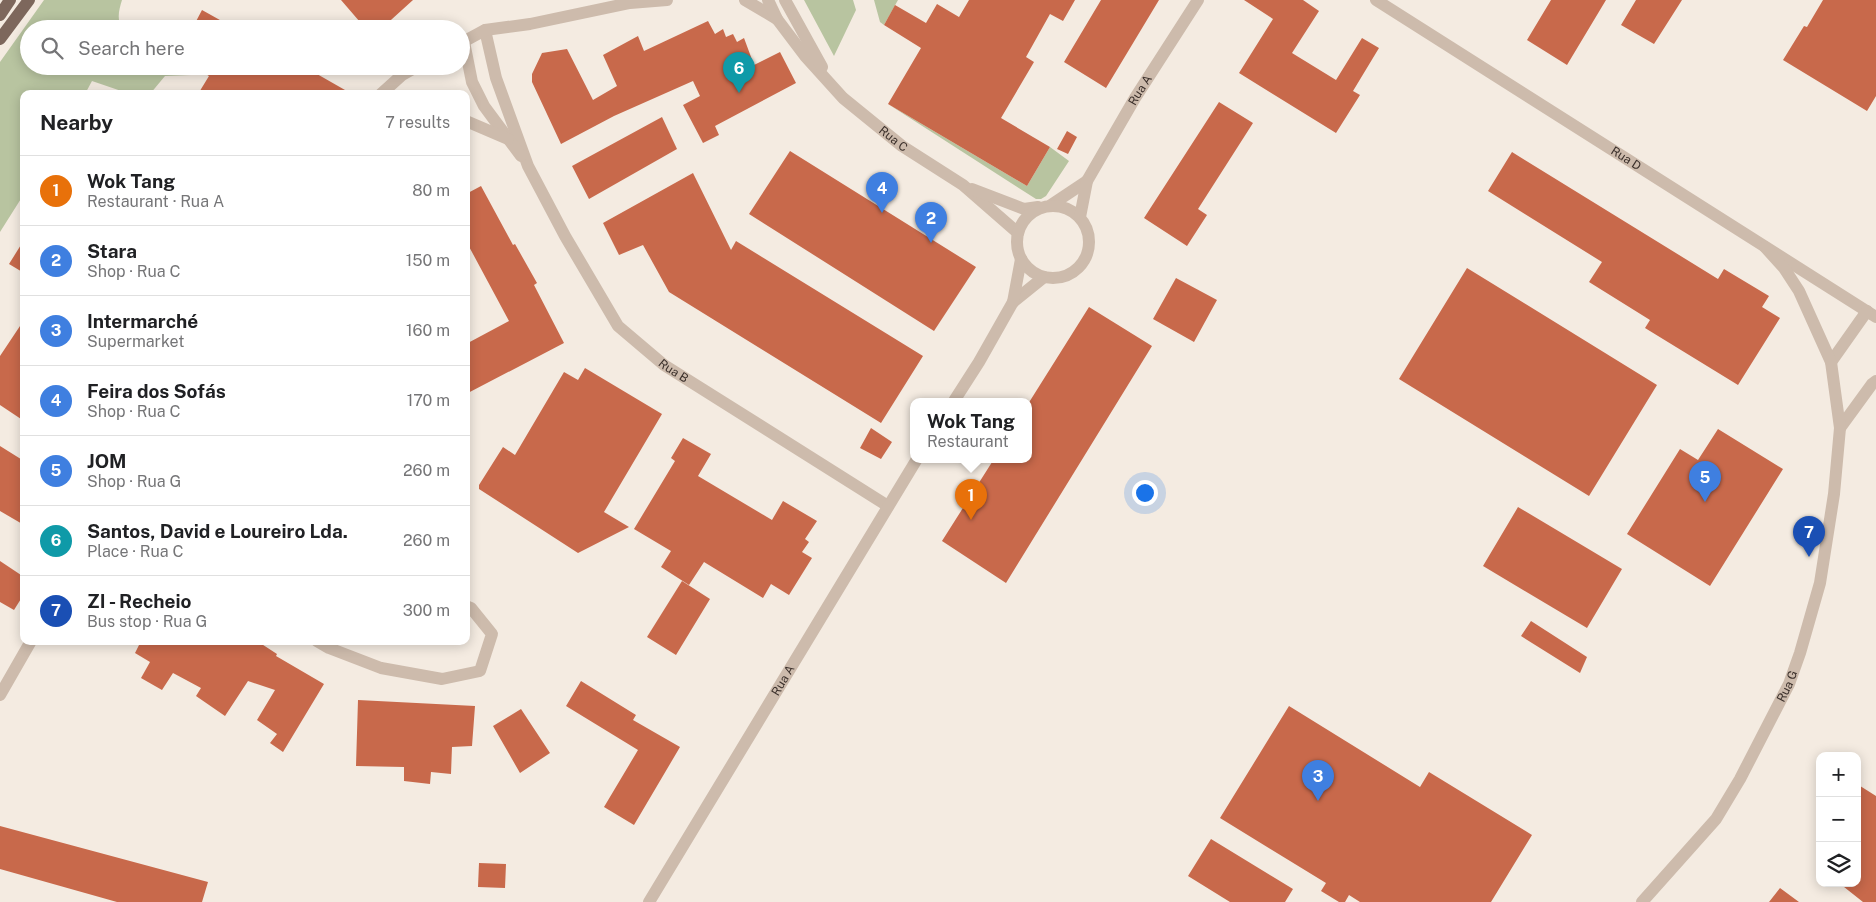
<!DOCTYPE html>
<html lang="en">
<head>
<meta charset="utf-8">
<style>
  body { margin:0; font-family:"Public Sans",sans-serif; background:#f6f6f6; color:#202124 }
  .controls { position:absolute; right:15px; bottom:15px; display:grid; overflow:hidden; border-radius:10px; box-shadow:0 2px 12px #0003 }
  .controls button { width:45px; height:45px; display:grid; place-items:center; padding:0; border:0; border-bottom:1px solid #e0e0e0; background:#fff; color:#202124; font:25px sans-serif }
  .you { position:absolute; left:1144px; top:492px; width:18px; height:18px; margin:-12px; border:4px solid #fff; border-radius:50%; background:#1a73e8; box-shadow:0 0 0 8px #1a73e833 }
  .badge { display:grid; place-items:center; width:32px; height:32px; border-radius:50%; background:#ea580c; color:#fff; font-size:16px; font-weight:700 }
  .pin { position:absolute; translate:-50% -41px; filter:drop-shadow(0 1px 2px #0008) }
  .pin::after { content:''; position:absolute; top:26px; width:18px; height:15px; background:inherit; clip-path:polygon(0 0,100% 0,50% 100%) }
  .popup { position:absolute; left:910px; top:398px; width:122px; height:65px; box-sizing:border-box; display:grid; place-content:center; border-radius:10px; background:#fff; filter:drop-shadow(0 1px 4px #0005); font-size:16px; white-space:nowrap; color:#757577 }
  .popup b { font-size:19px; color:#202124 }
  .popup::after { content:''; position:absolute; left:50%; top:100%; margin-left:-10px; border:10px solid transparent; border-top-color:#fff }
  .list { margin:0; padding:0; list-style:none }
  h2 { display:flex; justify-content:space-between; align-items:center; height:65px; margin:0; padding:0 20px; font-size:21px }
  h2 small { font-size:16px; font-weight:400; color:#757577 }
  .list li { display:grid; grid-template-columns:32px 1fr auto; gap:15px; align-items:center; box-sizing:border-box; height:70px; padding:0 20px; border-top:1px solid #e0e0e0 }
  .list b { display:block; font-size:19px; white-space:nowrap }
  .list p { margin:0; font-size:16px; white-space:nowrap; color:#757577 }
  .list em { font-size:16px; font-style:normal; color:#757577 }
  .icon { flex:none; width:28px; height:28px; fill:none; stroke:currentColor; stroke-width:2; stroke-linecap:round; stroke-linejoin:round }
  .map { position:relative; flex:none; width:1876px; height:902px; overflow:hidden }
  .search { position:absolute; background:#fff; box-shadow:0 2px 12px #0003; left:20px; top:20px; width:450px; height:55px; display:flex; align-items:center; gap:12px; box-sizing:border-box; padding:0 18px; border-radius:28px; color:#757577; font-size:19px }
  .panel { position:absolute; background:#fff; box-shadow:0 2px 12px #0003; left:20px; top:90px; width:450px; height:555px; border-radius:10px }
  .map>svg:first-child { display:block }
  .green { fill:#b8c4a0 }
  .building { fill:#c8694b }
  .lines { fill:none; stroke-linecap:round; stroke-linejoin:round }
  .minor { stroke:#cdbbac; stroke-width:12 }
  .tertiary { stroke:#cdbbac; stroke-width:12 }
  .primary { stroke:#7d675c; stroke-width:12 }
  .labels { text-anchor:middle; stroke-width:4; stroke-linejoin:round; paint-order:stroke }
  .street-label { font-size:12px; fill:#3b302b; stroke:#fbf5ee }
</style>
</head>
<body>
<div class="map">
<svg width="1876" height="902" viewBox="0 0 1876 902">
  <rect width="100%" height="100%" fill="#f4ebe1"/>
  <path class="green" d="M44 0H122C119 10 116 20 123 29H29V66H178L191 75 165 76 150 94H130L92 81 85 94H24V194L0 232V62Z
    M804 0H853L856 10 834 56Z
    M874 0H898L884 25 880 22Z
    M888 104 1027 186 1050 147 1069 161 1046 196 1041 199H1036Z"/>
  <path class="building" d="M341 0H413L381 29H366Z
    M969 0H1075L1063 21 1050 14 1026 57 1034 62 1001 118 1050 147 1027 186 888 104 921 48 884 25 895 5 926 23 937 4 959 17Z
    M1101 0H1159L1106 88 1064 62Z
    M1244 0H1303L1319 11 1292 53 1336 80 1362 38 1379 48 1353 91 1360 95 1336 133 1239 73 1273 19Z
    M1551 0H1606L1567 65 1527 40Z
    M1636 0H1682L1654 44 1621 25Z
    M1823 0H1876V96L1867 111 1783 60 1804 26 1807 27Z
    M202 10 236 29H192Z
    M708 21 715 34 723 29 726 37 733 34 737 42 744 38 754 65 780 52 796 83 715 126 719 135 703 143 683 105 700 96 693 81 614 116 561 144 532 82V74L542 53 567 49 593 100 617 86 603 55 638 36 644 51Z
    M192 66H303L352 94H198L209 76Z
    M1219 102 1253 123 1198 209 1207 215 1187 246 1144 218Z
    M662 117 677 149 589 199 572 166Z
    M1067 131 1077 137 1068 154 1057 149Z
    M790 151 976 267 934 331 749 214Z
    M1512 152 1718 279 1724 269 1769 296 1762 307 1780 318 1738 385 1645 328 1650 320 1589 282 1602 262 1488 191Z
    M693 173 731 250 736 241 923 356 881 423 669 292 643 245 619 255 603 223Z
    M481 186 513 245 515 244 537 283 534 285 564 343 466 394V344L509 321 466 241V194Z
    M24 240V273L9 264Z
    M1467 268 1657 385 1589 496 1399 379Z
    M1176 278 1217 300 1194 342 1153 319Z
    M1089 307 1152 346 1006 583 942 541 994 459H1028V404Z
    M24 320V421L0 405V356Z
    M585 368 662 414 604 512 629 527 578 553 479 489V485L503 447 515 455 564 372 578 380Z
    M871 428 892 442 881 459 860 448Z
    M1718 429 1783 469 1710 586 1627 534 1680 449 1698 460Z
    M683 438 711 454 698 476 772 520 783 501 817 521 805 539 809 542 802 552 812 558 789 595 771 584 763 598 704 562 689 585 661 567 671 551 634 529 675 461 671 458Z
    M0 446 24 461V525L0 511Z
    M1518 507 1622 569 1587 628 1483 566Z
    M0 561 24 577V594L14 610 0 602Z
    M682 581 710 599 676 655 647 637Z
    M1531 621 1587 657 1580 673 1521 636Z
    M141 641H257L277 654 276 656 324 684 283 752 270 743 277 734 257 720 275 690 248 681 225 716 196 696 201 688 173 673 162 690 141 678 150 662 135 653Z
    M581 681 636 715 633 720 680 747 634 825 604 807 638 750 566 706Z
    M358 700 475 706 472 746 452 747 451 774 431 772 430 784 404 781V767L356 766Z
    M1289 706 1420 787 1429 772 1532 835 1491 902H1360L1349 895 1345 902H1339L1321 891 1326 883 1220 818Z
    M521 709 550 753 520 773 493 726Z
    M1857 784 1876 796V902H1863L1839 883H1857Z
    M0 826 208 882 202 902H117L0 869Z
    M1211 839 1293 889 1285 902H1230L1188 876Z
    M479 863 506 864 505 888 478 887Z
    M1780 888 1799 902H1769Z"/>
  <g class="lines">
    <g class="minor">
      <path d="M745 0 777 19"/>
      <path id="s1" d="M1376 0 1876 317"/>
      <path id="s2" d="M485 30 496 78 528 166 565 236 618 326 664 365 888 506"/>
      <path d="M464 42 472 82 484 106 521 156"/>
      <path d="M461 43 485 30 530 24 630 3 667 0"/>
      <path d="M381 94 402 75 418 66"/>
      <path d="M466 121 508 139"/>
      <path d="M1831 362 1867 311"/>
      <path d="M1840 428 1872 384 1876 381"/>
      <path d="M317 641 329 648 381 668 442 679 480 671 492 634 471 608 466 606"/>
      <path d="M0 695 31 641"/>
      <path id="s3" d="M1642 902 1716 819 1740 779 1789 684 1800 653 1820 583 1834 494 1840 428 1831 362 1799 291 1784 268 1765 247"/>
    </g>
    <g class="tertiary">
      <path id="s4" d="M768 0 777 19 805 56 843 98 902 146 963 185 1018 233"/>
      <path d="M785 0 822 67"/>
      <path d="M972 189 1024 209 1038 207"/>
      <path d="M1051 205 1087 181"/>
      <circle cx="1053" cy="242" r="36"/>
      <path id="s5" d="M1080 217 1087 181 1135 98 1198 0"/>
      <path d="M1013 302 1044 277"/>
      <path d="M954 401 979 362 1013 302 1021 259"/>
      <path id="s6" d="M649 902 917 459"/>
    </g>
    <path class="primary" d="M0 15 10 0
      M0 39 29 0"/>
  </g>
  <g class="labels">
    <g class="street-label">
      <text dy="4" stroke="none"><textPath href="#s5" startOffset="142">Rua A</textPath></text>
      <text dy="4" stroke="none"><textPath href="#s4" startOffset="189">Rua C</textPath></text>
      <text dy="4" stroke="none"><textPath href="#s1" startOffset="296">Rua D</textPath></text>
      <text dy="4" stroke="none"><textPath href="#s2" startOffset="398">Rua B</textPath></text>
      <text dy="4" stroke="none"><textPath href="#s6" startOffset="259">Rua A</textPath></text>
      <text dy="4" stroke="none"><textPath href="#s3" startOffset="262">Rua G</textPath></text>
    </g>
  </g>
</svg>
<div class="controls">
<button>+</button>
<button>−</button>
<button><svg class="icon" aria-label="layers" viewBox="0 0 24 24"><path d="M12 4l9 5-9 5-9-5zM3 14l9 5 9-5"/></svg></button>
</div>
<div class="you"></div>
<div class="pin badge" style="left:971px;top:520px;background:#e8710a">1</div>
<div class="popup"><b>Wok Tang</b>Restaurant</div>
<div class="pin badge" style="left:931px;top:243px;background:#3f7fe0">2</div>
<div class="pin badge" style="left:1318px;top:801px;background:#3f7fe0">3</div>
<div class="pin badge" style="left:882px;top:213px;background:#3f7fe0">4</div>
<div class="pin badge" style="left:1705px;top:502px;background:#3f7fe0">5</div>
<div class="pin badge" style="left:739px;top:93px;background:#0f9aa8">6</div>
<div class="pin badge" style="left:1809px;top:557px;background:#1a4fb4">7</div>
<div class="search"><svg class="icon" aria-label="search" viewBox="0 0 24 24"><circle cx="10" cy="10" r="6"/><path d="M15 15l6 6"/></svg>Search here</div>
<section class="panel">
<h2>Nearby<small>7 results</small></h2>
<ul class="list">
<li><span class="badge" style="background:#e8710a">1</span><div><b>Wok Tang</b><p>Restaurant · Rua A</p></div><em>80 m</em></li>
<li><span class="badge" style="background:#3f7fe0">2</span><div><b>Stara</b><p>Shop · Rua C</p></div><em>150 m</em></li>
<li><span class="badge" style="background:#3f7fe0">3</span><div><b>Intermarché</b><p>Supermarket</p></div><em>160 m</em></li>
<li><span class="badge" style="background:#3f7fe0">4</span><div><b>Feira dos Sofás</b><p>Shop · Rua C</p></div><em>170 m</em></li>
<li><span class="badge" style="background:#3f7fe0">5</span><div><b>JOM</b><p>Shop · Rua G</p></div><em>260 m</em></li>
<li><span class="badge" style="background:#0f9aa8">6</span><div><b>Santos, David e Loureiro Lda.</b><p>Place · Rua C</p></div><em>260 m</em></li>
<li><span class="badge" style="background:#1a4fb4">7</span><div><b>ZI - Recheio</b><p>Bus stop · Rua G</p></div><em>300 m</em></li>
</ul>
</section>
</div>
</body>
</html>
